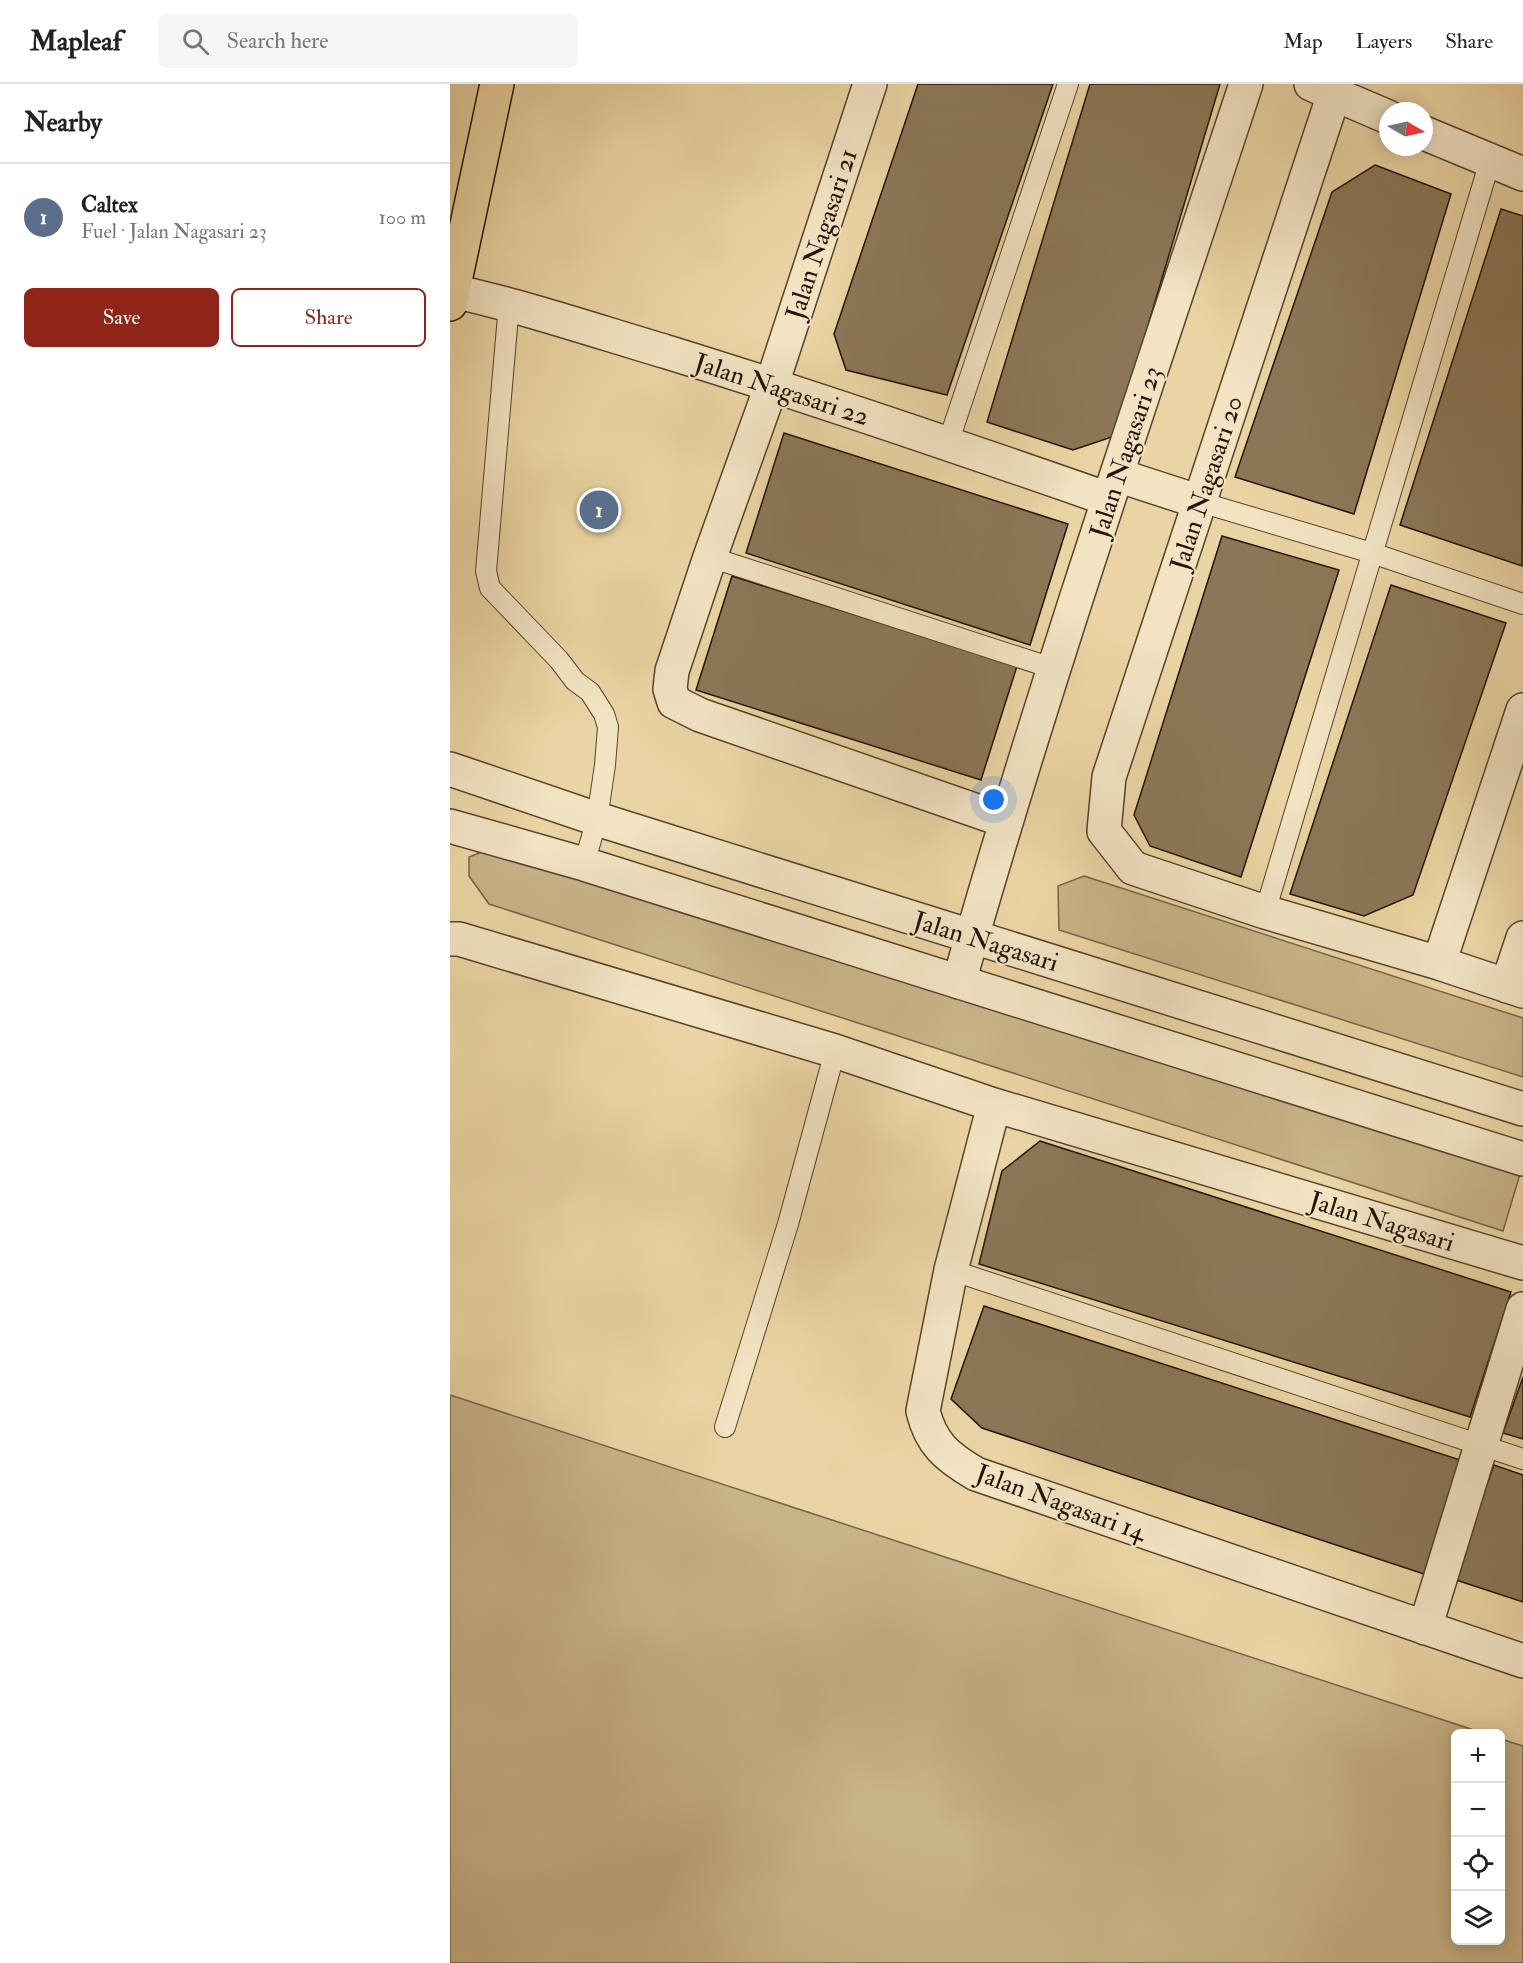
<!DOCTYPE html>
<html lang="en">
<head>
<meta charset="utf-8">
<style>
  body { margin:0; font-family:"IM FELL Double Pica",serif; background:#f6f6f6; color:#222 }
  .controls { position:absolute; right:18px; bottom:18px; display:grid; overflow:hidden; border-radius:9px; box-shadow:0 3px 15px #0003 }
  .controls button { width:54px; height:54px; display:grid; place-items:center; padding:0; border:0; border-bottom:2px solid #e0e0e0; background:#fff; color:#222; font:30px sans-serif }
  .compass { position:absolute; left:929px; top:18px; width:54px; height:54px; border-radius:50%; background:#fff; box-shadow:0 3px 15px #0003; rotate:99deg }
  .you { position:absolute; left:544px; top:716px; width:21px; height:21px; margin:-15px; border:4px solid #fff; border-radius:50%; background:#1a73e8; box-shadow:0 0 0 9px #1a73e833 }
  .badge { display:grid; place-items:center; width:39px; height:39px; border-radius:50%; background:#8f2418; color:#fff; font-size:20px; font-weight:700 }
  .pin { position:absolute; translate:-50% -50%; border:3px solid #fff; box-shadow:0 2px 6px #0006 }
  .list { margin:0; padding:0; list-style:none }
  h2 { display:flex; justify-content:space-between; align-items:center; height:78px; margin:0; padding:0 24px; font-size:26px }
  h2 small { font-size:20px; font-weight:400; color:#767676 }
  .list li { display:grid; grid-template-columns:39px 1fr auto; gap:18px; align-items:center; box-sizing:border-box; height:108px; padding:0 24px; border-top:2px solid #e0e0e0 }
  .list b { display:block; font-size:22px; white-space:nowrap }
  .list p { margin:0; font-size:20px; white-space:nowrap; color:#767676 }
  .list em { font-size:20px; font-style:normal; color:#767676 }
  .actions { display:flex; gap:12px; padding:18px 24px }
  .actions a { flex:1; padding:14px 0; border:2px solid #8f2418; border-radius:9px; text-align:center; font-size:21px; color:#8f2418 }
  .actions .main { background:#8f2418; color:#fff }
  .icon { flex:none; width:33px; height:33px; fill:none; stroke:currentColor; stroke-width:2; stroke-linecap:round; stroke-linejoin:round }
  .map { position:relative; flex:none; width:1073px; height:1879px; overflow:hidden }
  header { display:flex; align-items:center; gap:36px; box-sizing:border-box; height:84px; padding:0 30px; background:#fff; border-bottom:2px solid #e0e0e0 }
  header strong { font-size:28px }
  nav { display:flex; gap:33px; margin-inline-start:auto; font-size:21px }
  .search { width:420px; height:54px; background:#f6f6f6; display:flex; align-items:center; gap:15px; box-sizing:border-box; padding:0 21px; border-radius:9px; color:#767676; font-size:22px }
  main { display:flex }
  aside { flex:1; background:#fff }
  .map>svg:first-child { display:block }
  .green { fill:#c9b388; stroke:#766346; stroke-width:1.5 }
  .building { fill:#8b7757; stroke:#231305; stroke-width:1.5 }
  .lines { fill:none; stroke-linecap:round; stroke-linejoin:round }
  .service-casing { stroke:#55432c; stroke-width:22 }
  .minor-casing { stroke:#55432c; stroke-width:36 }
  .tertiary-casing { stroke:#55432c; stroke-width:36 }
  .trunk-casing { stroke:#231305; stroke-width:36 }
  .service { stroke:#f2e3c3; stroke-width:20 }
  .minor { stroke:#f2e3c3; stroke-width:33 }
  .tertiary { stroke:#f2e3c3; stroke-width:33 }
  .trunk { stroke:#ebd4a3; stroke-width:33 }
  .labels { text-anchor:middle; stroke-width:4.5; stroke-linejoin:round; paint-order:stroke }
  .street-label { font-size:26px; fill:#231305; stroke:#f2e3c3 }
</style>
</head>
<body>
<header>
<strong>Mapleaf</strong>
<div class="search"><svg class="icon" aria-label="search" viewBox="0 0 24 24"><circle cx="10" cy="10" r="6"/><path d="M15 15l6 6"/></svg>Search here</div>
<nav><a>Map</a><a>Layers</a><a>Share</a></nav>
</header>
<main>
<aside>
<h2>Nearby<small></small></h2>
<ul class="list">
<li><span class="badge" style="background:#5c6f8a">1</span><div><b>Caltex</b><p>Fuel · Jalan Nagasari 23</p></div><em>100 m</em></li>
</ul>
<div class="actions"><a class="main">Save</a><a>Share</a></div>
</aside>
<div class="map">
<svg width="1073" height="1879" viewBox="0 0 1073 1879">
  <rect width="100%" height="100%" fill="#ebd4a3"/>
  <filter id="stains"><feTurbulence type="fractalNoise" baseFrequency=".00333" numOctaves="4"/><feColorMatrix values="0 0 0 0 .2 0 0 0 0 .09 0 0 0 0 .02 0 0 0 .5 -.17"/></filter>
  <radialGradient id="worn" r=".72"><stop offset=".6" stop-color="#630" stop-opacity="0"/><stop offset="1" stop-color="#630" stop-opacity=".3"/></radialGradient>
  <path class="green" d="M37 766 1070 1090 1053 1147 39 820 19 792V773Z
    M634 792 1073 934V993L609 846 608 802Z
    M0 1311 1033 1649 1006 1650V1856H1050L1051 1655 1073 1662V1879H0Z"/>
  <path class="building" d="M468 0H603L497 311 396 286 384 250Z
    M640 0H770L665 352 623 366 537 338Z
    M925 81 1001 110 904 430 785 393 882 108Z
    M1051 125 1073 132 1072 482 950 441Z
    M334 349 618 440 580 561 296 469Z
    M772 452 889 486 791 793 700 762 684 731Z
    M282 492 567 582 531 696 246 606Z
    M941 501 1056 539 963 811 914 832 840 810Z
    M590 1057 1061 1208 1020 1333 529 1180 552 1087Z
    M534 1222 1010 1376 974 1490 532 1344 501 1315Z
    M1073 1293V1355L1053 1349Z
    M1044 1381 1073 1391V1518L1003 1495Z"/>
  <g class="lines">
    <g class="service-casing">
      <path id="service" d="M59 220 36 487 40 504 109 576 125 597 140 608 154 630 158 643 155 681 147 735 134 780
        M498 359 618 0
        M750 418 922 469 1073 520
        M260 473 605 585
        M815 828 1040 77
        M501 1186 1073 1375
        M275 1343 338 1140 385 967"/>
    </g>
    <g class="minor-casing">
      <path id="minor" d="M420 0 322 300 260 473 222 587 220 605 224 618 250 631 556 737
        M861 0 938 33
        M884 10 659 693 654 747 683 784 815 828 989 879 1073 907
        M974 49 1073 90
        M3 207C75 223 146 247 217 268 366 314 512 364 658 415
        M667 391 750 418
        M0 855H9L385 967 544 1021 1073 1179
        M989 879 1073 626
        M509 898C595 596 698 298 796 0
        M1057 902 1073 854
        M544 1021 501 1186 473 1327C481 1360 497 1373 526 1390L1073 1577
        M975 1544 1073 1225"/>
    </g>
    <g class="tertiary-casing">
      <path id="tertiary" d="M0 685 147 735 1073 1025
        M0 742 134 780 1073 1075"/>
    </g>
    <g class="trunk-casing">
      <path id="trunk" d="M0 220 47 0"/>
    </g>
    <use href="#service" class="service"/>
    <use href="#minor" class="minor"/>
    <use href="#tertiary" class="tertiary"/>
    <use href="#trunk" class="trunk"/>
  </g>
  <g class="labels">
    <g class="street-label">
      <text transform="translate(371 150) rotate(-72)" y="9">Jalan Nagasari 21</text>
      <text transform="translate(332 305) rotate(18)" y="9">Jalan Nagasari 22</text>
      <text transform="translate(675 368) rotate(-72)" y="9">Jalan Nagasari 23</text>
      <text transform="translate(756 399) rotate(-72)" y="9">Jalan Nagasari 20</text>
      <text transform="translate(536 857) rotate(17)" y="9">Jalan Nagasari</text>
      <text transform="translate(932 1137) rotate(17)" y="9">Jalan Nagasari</text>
      <text transform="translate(611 1418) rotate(20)" y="9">Jalan Nagasari 14</text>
    </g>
  </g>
  <rect width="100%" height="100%" filter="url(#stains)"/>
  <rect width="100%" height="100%" fill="url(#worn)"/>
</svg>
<div class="controls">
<button>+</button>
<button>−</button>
<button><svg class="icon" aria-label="locate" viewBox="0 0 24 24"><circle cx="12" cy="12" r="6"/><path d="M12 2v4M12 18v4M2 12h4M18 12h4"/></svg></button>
<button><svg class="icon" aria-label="layers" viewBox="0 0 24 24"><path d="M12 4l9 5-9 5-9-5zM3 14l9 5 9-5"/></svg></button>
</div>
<svg class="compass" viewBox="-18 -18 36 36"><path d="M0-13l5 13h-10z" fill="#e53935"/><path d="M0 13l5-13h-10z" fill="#767676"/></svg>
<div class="you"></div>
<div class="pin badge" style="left:149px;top:426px;background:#5c6f8a">1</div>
</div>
</main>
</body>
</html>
